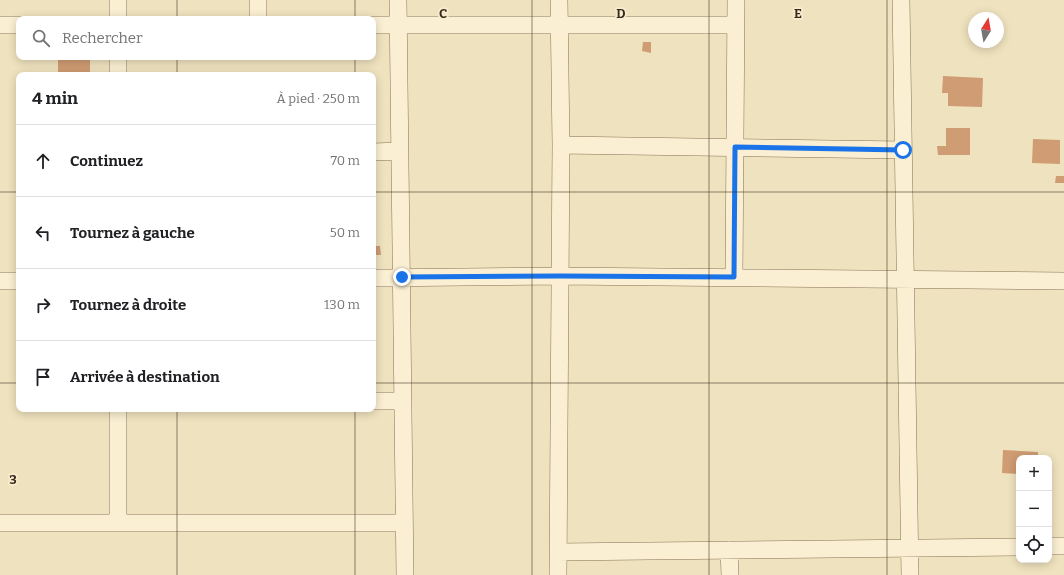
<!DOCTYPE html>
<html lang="fr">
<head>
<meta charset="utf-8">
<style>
  body { margin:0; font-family:Bitter,serif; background:#f6f6f6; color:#202124 }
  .controls { position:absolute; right:12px; bottom:12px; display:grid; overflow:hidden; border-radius:8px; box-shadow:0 2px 10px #0003 }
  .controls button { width:36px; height:36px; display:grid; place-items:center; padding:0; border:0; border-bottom:1px solid #e0e0e0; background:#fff; color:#202124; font:20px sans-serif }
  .compass { position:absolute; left:968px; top:12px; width:36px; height:36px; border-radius:50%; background:#fff; box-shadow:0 2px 10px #0003; rotate:11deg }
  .stop { position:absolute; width:12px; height:12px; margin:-9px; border:3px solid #1a73e8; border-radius:50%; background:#fff }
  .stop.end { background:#1a73e8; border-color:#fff; box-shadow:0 1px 4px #0008 }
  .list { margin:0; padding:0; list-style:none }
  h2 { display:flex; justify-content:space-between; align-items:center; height:52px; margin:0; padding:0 16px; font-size:17px }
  h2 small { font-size:13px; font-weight:400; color:#757577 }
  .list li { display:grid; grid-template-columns:26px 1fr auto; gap:12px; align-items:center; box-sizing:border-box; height:72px; padding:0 16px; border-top:1px solid #e0e0e0 }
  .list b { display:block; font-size:15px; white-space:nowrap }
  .list em { font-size:13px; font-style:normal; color:#757577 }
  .icon { flex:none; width:22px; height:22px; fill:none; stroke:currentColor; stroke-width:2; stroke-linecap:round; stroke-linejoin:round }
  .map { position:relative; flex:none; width:1064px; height:575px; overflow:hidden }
  .search { position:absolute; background:#fff; box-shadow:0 2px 10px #0003; left:16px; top:16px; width:360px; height:44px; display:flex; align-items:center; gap:10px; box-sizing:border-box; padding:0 14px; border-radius:8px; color:#757577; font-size:15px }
  .panel { position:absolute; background:#fff; box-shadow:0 2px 10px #0003; left:16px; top:72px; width:360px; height:340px; border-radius:8px }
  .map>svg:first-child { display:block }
  .building { fill:#cf9c73 }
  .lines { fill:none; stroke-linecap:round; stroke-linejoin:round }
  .street-casing { stroke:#887256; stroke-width:18 }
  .street { stroke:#faefd2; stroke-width:17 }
  .route { stroke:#1a73e8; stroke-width:5 }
  .grid { fill:none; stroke:#372a1c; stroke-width:1; stroke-opacity:0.55 }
  .grid-label { font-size:13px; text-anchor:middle; font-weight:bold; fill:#372a1c; stroke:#f7ecce; stroke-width:3.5; stroke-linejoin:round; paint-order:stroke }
</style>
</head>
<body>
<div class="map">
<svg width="1064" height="575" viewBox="0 0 1064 575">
  <rect width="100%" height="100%" fill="#efe2be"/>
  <path class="building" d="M643 42H651V53L642 51Z
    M58 57 90 58V75H58Z
    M943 76 983 78 982 107 948 106V93H942Z
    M946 128H970V155H938L937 146H946Z
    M1033 139 1060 140V164L1032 163Z
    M1056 176H1064V183H1055Z
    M373 246H380L381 255H373Z
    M1003 450 1038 452V458H1019V474L1002 473Z"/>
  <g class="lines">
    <g class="street-casing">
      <path id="street" d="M118 0V19
        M398 0 405 575
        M901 0 910 575
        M258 19V0
        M0 25H19
        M373 25H736
        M118 75V57
        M561 145 903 150
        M373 152 400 151
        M734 277 736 0
        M373 278 560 276 1064 281
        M0 281H19
        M373 401H403
        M0 523H404
        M118 523V409
        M1049 546H1064
        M729 550 730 575
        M558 552 1019 547
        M558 575 561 145 559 0"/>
    </g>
    <use href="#street" class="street"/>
  </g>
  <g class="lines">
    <path class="route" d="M402 277 560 276 734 277 735 147 903 150"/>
  </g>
  <path class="grid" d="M177 0V19M355 0V19M532 0V575M709 0V575M887 0V575M177 57V75M355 57V75M0 192H19M373 192H1064M0 383H19M373 383H1064M177 409V575M355 409V575"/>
  <g class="grid-label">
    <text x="443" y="18">C</text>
    <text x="621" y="18">D</text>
    <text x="798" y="18">E</text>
    <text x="13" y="484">3</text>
  </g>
</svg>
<div class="controls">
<button>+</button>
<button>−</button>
<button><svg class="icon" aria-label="locate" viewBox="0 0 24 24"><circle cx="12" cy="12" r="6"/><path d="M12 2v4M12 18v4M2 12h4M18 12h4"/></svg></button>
</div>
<svg class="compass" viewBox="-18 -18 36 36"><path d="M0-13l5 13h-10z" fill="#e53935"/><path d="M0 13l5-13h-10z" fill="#757577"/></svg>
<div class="stop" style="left:903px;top:150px"></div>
<div class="stop end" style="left:402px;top:277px"></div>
<div class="search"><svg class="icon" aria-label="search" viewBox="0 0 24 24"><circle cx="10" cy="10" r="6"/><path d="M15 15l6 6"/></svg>Rechercher</div>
<section class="panel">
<h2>4 min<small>À pied · 250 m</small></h2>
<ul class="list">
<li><svg class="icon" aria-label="ahead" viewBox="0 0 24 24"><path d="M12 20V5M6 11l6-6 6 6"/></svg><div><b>Continuez</b></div><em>70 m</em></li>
<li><svg class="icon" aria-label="left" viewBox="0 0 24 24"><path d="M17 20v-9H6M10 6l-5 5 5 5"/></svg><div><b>Tournez à gauche</b></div><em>50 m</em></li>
<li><svg class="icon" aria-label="right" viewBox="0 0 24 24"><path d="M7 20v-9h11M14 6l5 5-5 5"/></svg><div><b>Tournez à droite</b></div><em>130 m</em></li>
<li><svg class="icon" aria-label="arrive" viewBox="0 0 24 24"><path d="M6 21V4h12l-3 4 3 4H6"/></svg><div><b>Arrivée à destination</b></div></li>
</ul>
</section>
</div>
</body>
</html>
